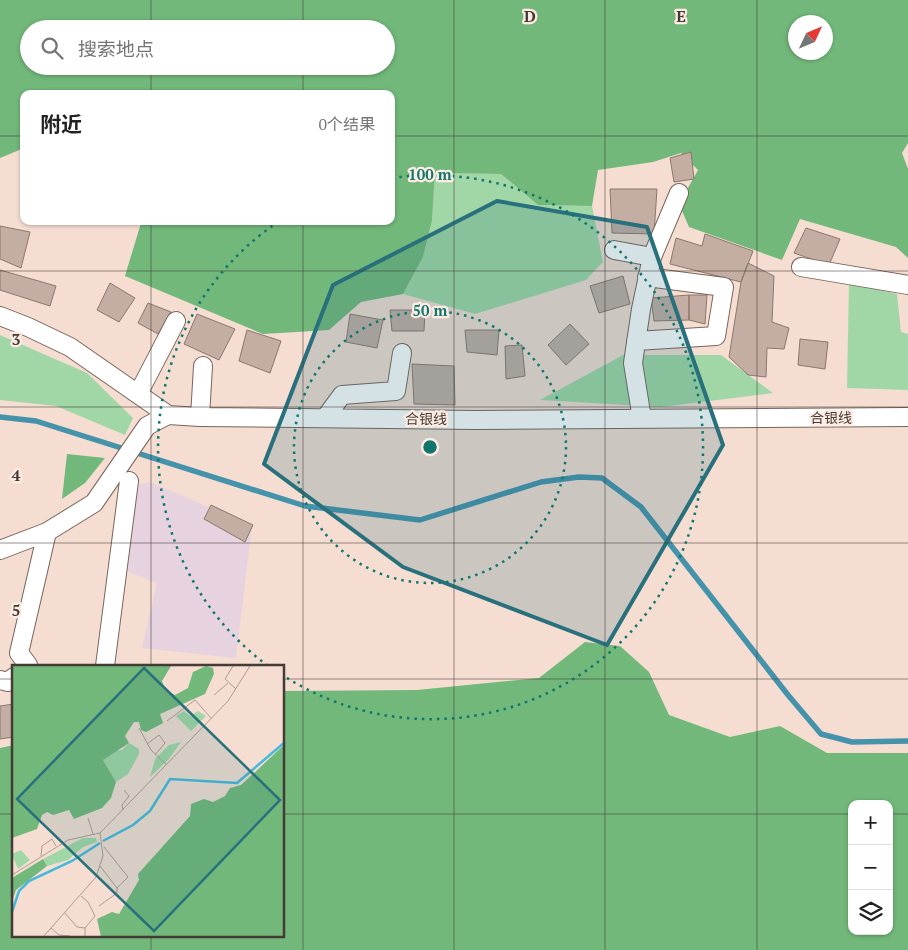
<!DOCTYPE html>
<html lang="zh">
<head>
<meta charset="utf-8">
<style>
  body { margin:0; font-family:"PT Serif","Noto Sans SC",serif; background:#f6f6f6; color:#222 }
  .controls { position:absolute; right:15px; bottom:15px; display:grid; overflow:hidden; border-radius:10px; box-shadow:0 1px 4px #0004 }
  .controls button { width:45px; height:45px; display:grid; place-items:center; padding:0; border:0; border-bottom:1px solid #e0e0e0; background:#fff; color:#222; font:25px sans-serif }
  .compass { position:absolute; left:788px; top:15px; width:45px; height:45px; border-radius:50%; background:#fff; box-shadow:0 1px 4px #0004; rotate:46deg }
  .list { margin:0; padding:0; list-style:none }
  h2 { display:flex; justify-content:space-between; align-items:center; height:65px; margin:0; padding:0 20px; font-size:21px }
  h2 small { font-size:16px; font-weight:400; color:#767676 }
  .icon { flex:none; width:28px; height:28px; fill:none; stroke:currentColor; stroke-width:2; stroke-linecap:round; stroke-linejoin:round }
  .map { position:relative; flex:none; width:908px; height:950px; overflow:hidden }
  .search { position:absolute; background:#fff; box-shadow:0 1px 4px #0004; left:20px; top:20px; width:375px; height:55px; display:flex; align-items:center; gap:12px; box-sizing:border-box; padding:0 18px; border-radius:28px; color:#767676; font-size:19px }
  .panel { position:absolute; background:#fff; box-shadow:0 1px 4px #0004; left:20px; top:90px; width:375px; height:135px; border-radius:10px }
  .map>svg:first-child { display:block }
  .industrial { fill:#e7d2e0 }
  .green { fill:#a1d7a6 }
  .forest { fill:#72b87a; fill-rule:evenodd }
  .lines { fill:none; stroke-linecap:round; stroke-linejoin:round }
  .stream { stroke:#4493ab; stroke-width:5.5 }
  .building { fill:#c4aea4; stroke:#8c776d }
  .minor-casing { stroke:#78645b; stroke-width:20 }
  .minor { stroke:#fff; stroke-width:18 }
  .marked { fill:#28707c; fill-opacity:0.2; stroke:#28707c; stroke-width:4; stroke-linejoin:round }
  .grid { fill:none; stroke:#443b36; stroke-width:1; stroke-opacity:0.55 }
  .ring { fill:none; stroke:#0f766e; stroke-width:2.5; stroke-dasharray:2.5 5 }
  .labels { text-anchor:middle; stroke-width:4.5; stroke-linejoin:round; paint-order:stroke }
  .street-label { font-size:14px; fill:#443b36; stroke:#feece3 }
  .inset-river { fill:none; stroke:#44b9dd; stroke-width:2.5 }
  .inset-road { fill:none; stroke:#ae9c94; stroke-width:1 }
  .view { fill:#28707c; fill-opacity:0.15; stroke:#28707c; stroke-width:2.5 }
  .inset-edge { fill:none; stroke:#443b36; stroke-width:2.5 }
  .grid-label { font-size:16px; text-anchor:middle; font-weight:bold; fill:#443b36; stroke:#feece3; stroke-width:4.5; stroke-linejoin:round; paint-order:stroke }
  .centre { fill:#0f766e; stroke:#feece3; stroke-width:2.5 }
  .ring-label { font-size:15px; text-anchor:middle; font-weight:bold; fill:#0f766e; stroke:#feece3; stroke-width:4.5; stroke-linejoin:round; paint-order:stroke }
</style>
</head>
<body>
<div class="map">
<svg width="908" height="950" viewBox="0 0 908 950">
  <rect width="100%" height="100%" fill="#f5ddd2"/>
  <path class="industrial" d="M149 482 252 525 236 658 142 648 157 583 123 570 125 488Z"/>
  <path class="green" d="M435 173 501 174 538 205 592 206 603 262 586 280 475 314 403 294 423 257 432 221Z
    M849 283 897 294 901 332 908 334V390L847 388Z
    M0 335 87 373 133 418 125 435 56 406 0 400Z
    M623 355H721L773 393 661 407 540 400Z"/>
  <path class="forest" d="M0 0H908V143L902 153 908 169V258L896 247 800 219 782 260 689 227 679 204 698 170 681 153 653 162 598 170 592 206 538 205 501 174 435 173 432 221 423 257 403 294 361 302 329 330 263 334 125 276 141 223 138 221H391V94H24V148L0 158ZM796 22H826V52H796ZM29 29H386V66H29Z
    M67 454 105 458 85 483 62 499Z
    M585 642 620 646 649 672 669 715 730 737 780 726 827 753H908V950H0V748L14 745V936H284V691L417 690 539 678ZM852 804H889V931H852Z"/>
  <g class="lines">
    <path class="stream" d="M0 417 36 421 305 506 420 520 541 482 579 477 602 478 641 507 788 695 821 734 852 742 908 741"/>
  </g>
  <path class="building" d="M691 152 694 179 674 182 670 158Z
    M610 189H657L654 234 612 233Z
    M0 226 30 232 21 268 0 259Z
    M806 228 840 239 829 265 794 253Z
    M705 234 753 251 741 282 670 264 676 238 702 246Z
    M748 263 774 276 772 322 789 328 784 349 767 348 766 377 748 375 729 357 741 282Z
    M0 270 56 286 50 306 0 290Z
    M623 276 630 304 599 313 590 286Z
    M110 283 135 298 119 322 97 310Z
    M689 295H707L705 324 689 320Z
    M689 295V320L654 321 651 298Z
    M148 303 171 312 158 334 138 323Z
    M390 310H425L424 331H392Z
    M197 314 235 329 219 360 184 344Z
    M350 314 383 320 377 348 346 342Z
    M570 324 589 344 566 365 548 345Z
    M247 330 281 341 270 373 239 361Z
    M465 330H499L497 355 467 352Z
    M800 339 828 342 825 369 798 365Z
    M522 345 525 376 506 379 505 346Z
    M412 364 454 366 455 405 414 404Z
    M211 505 253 525 245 542 204 519Z
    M14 704V737L0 739V706Z"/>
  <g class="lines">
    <g class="minor-casing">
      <path id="minor" d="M614 250 652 257
        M801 267 908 285
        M0 316 28 327 70 347 168 415
        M636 341 716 336 724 287 647 277
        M138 394 176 321
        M200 417 203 366
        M325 418 342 395 396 391 402 353
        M642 419 633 363 641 309 652 257 679 193
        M0 550 47 532 94 503 147 426 168 415 200 417 475 420 908 417
        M28 665 19 653 47 532
        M105 666 129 481
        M0 680 8 682 14 677"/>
    </g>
    <use href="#minor" class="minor"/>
  </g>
  <path class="marked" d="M497 201 647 227 723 445 607 645 403 567 264 464 333 285Z"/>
  <path class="grid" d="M151 0V29M303 0V29M454 0V950M605 0V950M757 0V950M151 66V94M303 66V94M0 136H24M391 136H908M151 221V666M303 221V950M0 271H908M0 407H908M0 543H908M0 679H14M284 679H908M0 814H14M284 814H852M889 814H908M151 936V950"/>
  <g class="ring">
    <circle cx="430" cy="447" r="136"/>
    <path d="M268 666A272 272 0 0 1 278 222M392 178A272 272 0 1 1 284 676"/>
  </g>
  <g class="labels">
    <g class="street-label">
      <text x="831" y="423">合银线</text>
      <text transform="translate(426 419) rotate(1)" y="5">合银线</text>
    </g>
  </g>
  <g transform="translate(12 665)">
    <rect width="272" height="272" fill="#f5ddd2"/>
    <path d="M172 46 178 51 186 46 194 51 179 66 164 51ZM169 77 156 95 138 112 143 94 157 80ZM117 78 127 84V89L116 109 104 117 91 95 100 86 110 85ZM71 173H84L85 177 71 182 56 195 35 201 31 194ZM9 185 18 195 6 204 0 189Z" fill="#a1d7a6"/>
    <path d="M0 1H159L150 16 153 25 163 30 176 23 181 7 194 1 201 3 202 9 193 29 148 49 151 58 134 67 129 65 127 57H122L113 71 117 78 91 95 104 117 99 133 90 143 62 154 57 145 41 150 35 147 30 150 25 164 0 173ZM272 80V272H89L85 254 100 247 107 249 127 215 126 209 178 151 179 139 192 134 201 137 213 131 218 123 229 120ZM31 194 35 201 4 225 0 237V213Z" fill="#72b87a"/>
    <path class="inset-river" d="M91 176 121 160 138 146 158 114 225 118 273 77M0 247 7 226 17 216 60 196 88 178"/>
    <path class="inset-road" d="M221 1 213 14 224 24M202 30 216 18M155 56 183 35 199 53M127 63 139 85 155 100M135 79 147 70 153 78 143 90M111 145 110 140 117 131 112 125M76 153 81 169M29 191 30 181 40 174 44 181M88 201 105 223M0 210 56 175 88 168M69 231 76 237 83 251 73 263V272M87 241 105 228V223L116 212 92 182M53 248 65 262 73 263M39 263 47 270 58 271M31 272 84 212 91 191 88 168 216 36 238 1"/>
    <path class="view" d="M132 3 268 135 142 266 5 134Z"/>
    <rect width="272" height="272" class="inset-edge"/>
  </g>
  <g class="grid-label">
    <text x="530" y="22">D</text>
    <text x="681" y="22">E</text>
    <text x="16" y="345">3</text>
    <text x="16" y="481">4</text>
    <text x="16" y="616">5</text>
  </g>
  <circle cx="430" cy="447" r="8" class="centre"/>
  <g class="ring-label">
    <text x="430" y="180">100 m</text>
    <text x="430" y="316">50 m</text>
  </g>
</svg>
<div class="controls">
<button>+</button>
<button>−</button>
<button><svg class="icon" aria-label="layers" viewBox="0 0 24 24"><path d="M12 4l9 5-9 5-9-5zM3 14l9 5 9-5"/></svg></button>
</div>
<svg class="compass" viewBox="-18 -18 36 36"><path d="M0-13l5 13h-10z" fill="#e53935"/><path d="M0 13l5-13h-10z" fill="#767676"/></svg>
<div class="search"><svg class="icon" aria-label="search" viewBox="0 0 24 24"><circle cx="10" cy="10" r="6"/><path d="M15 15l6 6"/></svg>搜索地点</div>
<section class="panel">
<h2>附近<small>0个结果</small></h2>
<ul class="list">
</ul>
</section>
</div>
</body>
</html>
